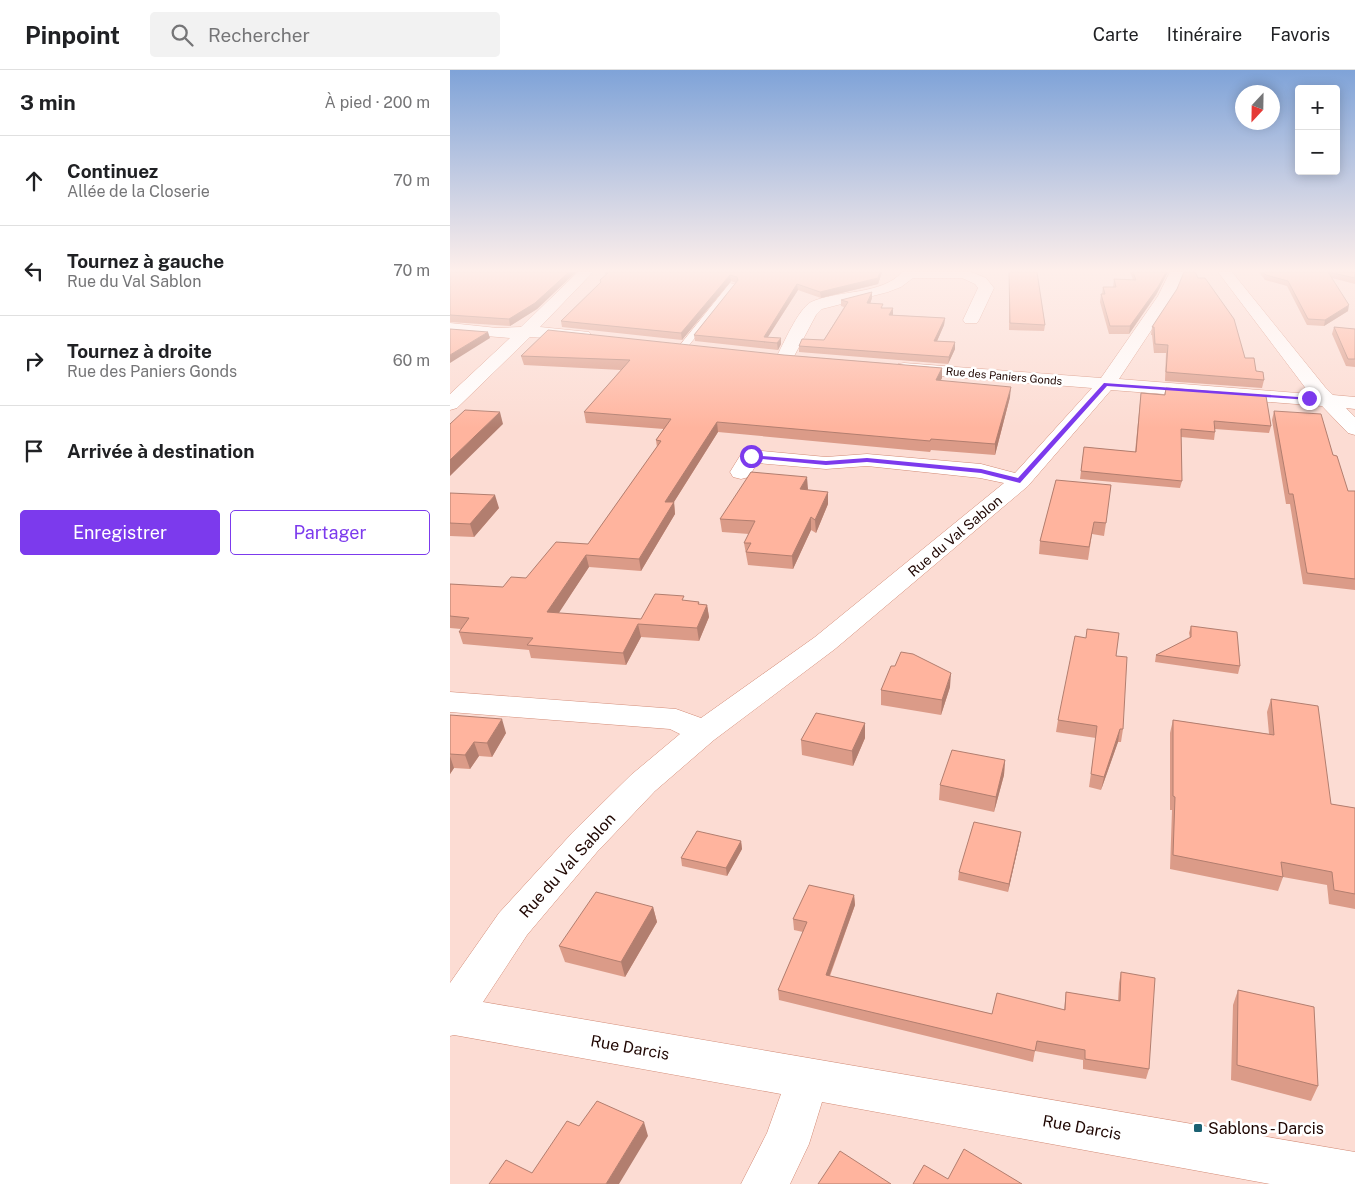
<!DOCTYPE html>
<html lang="fr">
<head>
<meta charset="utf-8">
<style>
  body { margin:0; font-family:"Public Sans",sans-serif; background:#f2f2f2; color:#202124 }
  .controls { position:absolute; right:15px; top:15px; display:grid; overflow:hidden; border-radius:5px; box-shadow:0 2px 12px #0003 }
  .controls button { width:45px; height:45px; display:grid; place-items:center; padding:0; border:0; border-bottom:1px solid #e0e0e0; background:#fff; color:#202124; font:25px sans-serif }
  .compass { position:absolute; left:785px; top:15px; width:45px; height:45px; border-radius:50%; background:#fff; box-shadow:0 2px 12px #0003; rotate:202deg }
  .stop { position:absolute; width:15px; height:15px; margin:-11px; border:4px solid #7c3aed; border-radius:50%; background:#fff }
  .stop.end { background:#7c3aed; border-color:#fff; box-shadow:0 1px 5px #0008 }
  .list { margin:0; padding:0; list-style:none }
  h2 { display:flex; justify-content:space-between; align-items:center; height:65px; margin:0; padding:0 20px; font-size:21px }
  h2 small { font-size:16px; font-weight:400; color:#757577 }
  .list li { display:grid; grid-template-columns:32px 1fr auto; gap:15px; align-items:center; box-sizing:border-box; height:90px; padding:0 20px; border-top:1px solid #e0e0e0 }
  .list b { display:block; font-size:19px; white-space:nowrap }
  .list p { margin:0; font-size:16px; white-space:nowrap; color:#757577 }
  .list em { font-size:16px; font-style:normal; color:#757577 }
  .actions { display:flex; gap:10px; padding:15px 20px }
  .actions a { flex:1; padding:11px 0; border:1px solid #7c3aed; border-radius:5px; text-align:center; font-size:18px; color:#7c3aed }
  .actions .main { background:#7c3aed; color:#fff }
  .icon { flex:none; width:28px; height:28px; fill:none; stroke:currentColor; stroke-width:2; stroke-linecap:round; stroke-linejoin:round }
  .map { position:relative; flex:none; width:905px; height:1114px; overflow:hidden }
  header { display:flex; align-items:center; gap:30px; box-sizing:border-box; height:70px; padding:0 25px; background:#fff; border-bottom:1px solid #e0e0e0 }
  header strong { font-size:24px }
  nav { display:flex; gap:28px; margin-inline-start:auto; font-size:18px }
  .search { width:350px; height:45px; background:#f2f2f2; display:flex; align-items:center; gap:12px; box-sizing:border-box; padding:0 18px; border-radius:5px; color:#757577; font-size:19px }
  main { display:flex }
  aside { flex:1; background:#fff }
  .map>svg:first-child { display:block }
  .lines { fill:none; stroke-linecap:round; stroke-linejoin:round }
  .service-casing { stroke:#d28a75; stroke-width:1 }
  .minor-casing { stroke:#d28a75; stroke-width:1 }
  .service { fill:#fff; fill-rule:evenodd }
  .minor { fill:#fff; fill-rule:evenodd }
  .wall { fill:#db9b88 }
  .shaded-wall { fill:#b27e6f }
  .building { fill:#ffb49e; stroke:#b27e6f }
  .route { fill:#7c3aed }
  .poi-dot { fill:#1b6172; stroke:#fff; stroke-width:2 }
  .labels { text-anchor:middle; stroke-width:5; stroke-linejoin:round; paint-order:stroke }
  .far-street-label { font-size:11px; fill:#1f0602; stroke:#fff }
  .street-label { font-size:14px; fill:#1f0602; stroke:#fff }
  .near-street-label { font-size:16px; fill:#1f0602; stroke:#fff }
  .near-poi-label { font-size:16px; fill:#1f0602; stroke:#fff; text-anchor:start }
</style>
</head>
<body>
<header>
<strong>Pinpoint</strong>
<div class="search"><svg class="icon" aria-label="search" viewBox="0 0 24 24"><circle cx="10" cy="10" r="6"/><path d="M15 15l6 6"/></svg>Rechercher</div>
<nav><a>Carte</a><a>Itinéraire</a><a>Favoris</a></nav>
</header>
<main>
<aside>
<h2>3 min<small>À pied · 200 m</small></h2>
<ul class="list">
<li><svg class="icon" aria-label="ahead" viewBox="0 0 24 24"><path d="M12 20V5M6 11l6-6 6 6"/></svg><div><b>Continuez</b><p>Allée de la Closerie</p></div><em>70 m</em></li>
<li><svg class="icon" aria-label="left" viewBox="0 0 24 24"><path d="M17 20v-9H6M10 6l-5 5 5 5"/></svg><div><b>Tournez à gauche</b><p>Rue du Val Sablon</p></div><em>70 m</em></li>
<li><svg class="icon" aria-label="right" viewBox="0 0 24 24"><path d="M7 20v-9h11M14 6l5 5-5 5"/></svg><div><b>Tournez à droite</b><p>Rue des Paniers Gonds</p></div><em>60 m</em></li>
<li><svg class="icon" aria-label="arrive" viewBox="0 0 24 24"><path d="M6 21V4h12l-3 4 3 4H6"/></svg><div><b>Arrivée à destination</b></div></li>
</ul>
<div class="actions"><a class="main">Enregistrer</a><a>Partager</a></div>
</aside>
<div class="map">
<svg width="905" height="1114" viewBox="0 0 905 1114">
  <rect width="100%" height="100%" fill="#fcdcd3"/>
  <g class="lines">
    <g class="service-casing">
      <path id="service" d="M280 213 287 215 236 279H230V275Z"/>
    </g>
    <g class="minor-casing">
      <path id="minor" d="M128 202H143L90 257 139 262 142 266 139 270C123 274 98 267 80 267L7 338 0 340V324L60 268 0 263V253L47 258 71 257Z
        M452 202H521L536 208 544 218 529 250 527 253H515L513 250 528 218 525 214 512 208H463L451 217 438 222 372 239 366 245 341 292 335 293 329 292 326 288C333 275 348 239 361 232 387 220 433 225 452 202Z
        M720 202H734L724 226 669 309 860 324 768 202H782L875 317 883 325 905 327V339L896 338 905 347V365L898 363 872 336 661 320 578 416 385 579 264 670 205 721 147 782 77 865 33 932 905 1082V1114H820L372 1032 359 1074 340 1114H291L317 1063 331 1024 4 965 0 966V913L49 843 123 762 181 705 230 664 220 659 0 642V622L226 639 251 648 365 567 554 413 530 408 417 396 376 399 307 393 299 407 291 409 283 407 280 402 293 381 301 380 376 387 417 384 531 394 565 403 642 318 454 303 448 302 445 298 448 294 454 293 651 308 708 226Z"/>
    </g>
    <use href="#service" class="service"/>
    <use href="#minor" class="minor"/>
  </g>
  <path class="wall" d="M0 202H126L87 239 60 256 0 252Z
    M154 202H432L428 214 371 228 348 220 318 267 331 274 328 280 245 271 244 265 286 213 281 211 232 270 112 257 111 251 150 213V210L156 205Z
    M559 202H587L595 255 594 261 559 260Z
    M680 202H718L706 225 679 264H659L650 232 651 224H652L653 217H663L664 209 683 210Z
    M809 202H905V214L882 208 898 241 874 256 857 255 837 216 815 210Z
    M727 219 795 288 814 310 812 318 715 311 716 283H704L702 265H701L702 257Z
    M422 222V228L420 233 433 238 443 245 495 248 494 255 487 271 505 272V279L498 294 349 282V276L374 270 394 237 391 236V230Z
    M884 257 905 259V297L896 296 882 264Z
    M334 285 492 298V308L490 311 560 327 545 385 481 380 480 382 268 362 224 432 225 444 191 501 139 497 108 543 191 549 235 531 249 532V534L257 535 259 547 249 571 191 567 176 595 81 588 79 580 13 574 9 562 11 559 0 558V514L53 517 76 508 138 474 207 377 206 370 214 359 136 353 134 342 171 300 74 295 71 286Z
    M716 318 821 356 819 363 765 359V362L764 370 731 367 732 411 730 418 630 409 634 377 685 382 691 323 714 325Z
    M824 341 883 385 898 421H905V520L853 514 840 434H836L822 350Z
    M606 410 656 453 654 466 642 464 638 490 589 484 590 471Z
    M358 419V420L378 434 366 463 361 460 343 499 298 495 294 473 299 464 272 462 270 449Z
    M0 423 49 438 24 467 0 466Z
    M741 556 790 596 788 604 705 592 706 585 740 568 739 563Z
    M666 586 673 659 671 672H668L651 720 639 717 646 668 606 662 608 650Z
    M445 596 500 617 491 645 431 635V620Z
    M821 629 881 734 905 738V839L879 834 877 815 833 807 828 821 720 799 722 740H720V663L723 650 819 664 817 642Z
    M0 645 56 663 42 687 29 686 20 699 4 698 0 704Z
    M415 653V668L403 696 352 685 351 670Z
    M555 690 554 705 544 742 489 730 490 715Z
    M570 769 558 822 508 810 509 802Z
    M291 771 292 779 277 806 232 796 231 788Z
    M404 825 405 835 380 906 542 944 614 940 616 922 668 931 669 913 671 902 699 999 696 1009 633 999V990L585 981 583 992 329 930 328 920 353 862 344 860 343 849Z
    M203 837 207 852 175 907 115 892 109 876Z
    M788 920 868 1016 861 1031 781 1010 783 935Z"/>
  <path class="shaded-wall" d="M119 202H126L87 239 60 256 59 249Z
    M430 202H432L428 214 371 228 370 222Z
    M716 202H718L706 225 679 264 680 256Z
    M280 205 281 211 232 270 231 263Z
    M347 214 348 220 314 273V267Z
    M422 222V228L418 240 417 233Z
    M899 235 898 241 874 256 875 250Z
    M443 238V245H439Z
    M495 248 494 255 484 278V271Z
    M38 262 40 268 0 293V285Z
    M331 268V274L328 280 327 273Z
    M505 272V279L498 294 499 287Z
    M492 298V308L486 320V310Z
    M561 317 560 327 545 385V374Z
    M50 342 53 354 0 406V390Z
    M267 352 268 362 217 443 215 432Z
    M357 407 358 419 351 432 350 419Z
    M378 422V434L366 463 365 450Z
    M45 425 49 438 24 467 20 454Z
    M224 432 225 444 191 501 189 489Z
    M361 447V460L343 499 342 486Z
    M136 485 139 497 101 555 97 542Z
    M257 535 259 547 249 571 247 558Z
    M188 554 191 567 176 595 173 583Z
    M501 603 500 617 491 645 492 630Z
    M52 649 56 663 42 687 37 673Z
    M415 653V668L403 696 402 681Z
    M670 659 668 672 651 720 654 707Z
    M24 672 29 686 20 699 15 685Z
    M0 686 4 698 0 704Z
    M555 690 554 705 544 742 546 727Z
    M571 762 570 769 558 822 559 814Z
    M291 771 292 779 277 806 276 798Z
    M404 825 405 835 376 915V905Z
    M203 837 207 852 175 907 171 892Z
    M194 1052 198 1066 169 1114H156Z"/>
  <path class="building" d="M0 202H119L85 233 59 249 0 245Z
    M157 202H430L428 208 370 222 347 214 314 267 331 268 327 273 244 265 288 210 287 207 280 205 231 263 111 251 151 212 150 210 158 203Z
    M559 202H587L595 255 560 253Z
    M683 202H716L708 217 680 256H660L651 224H655L653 217H666L664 209 686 210Z
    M734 202H745L748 208H755L784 249 795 288H804L806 301 813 302 814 310 716 302 718 275 705 274 704 257H702L727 219Z
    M813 202H905V208L878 202 899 235 875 250 858 249 838 211 816 205Z
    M422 222 417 233 433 234 431 238H443L439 245 495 248 484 271 505 272 499 287 349 276 352 269 374 270 398 232 391 230Z
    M884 257 905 259V289H898Z
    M0 259 38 262 0 285Z
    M98 260 334 285 492 298 486 310 561 317 545 374 481 369 480 371 267 352 215 432H224L189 489 136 485 97 542 191 549 205 524 234 526 232 530 249 532 248 534 257 535 247 558 188 554 173 583 77 575 83 568 9 562 19 548 0 546V514L53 517 61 507 76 508 106 472 138 474 211 371 206 370 221 349 134 342 180 290 71 286Z
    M716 318 816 326 821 356 764 351 765 362 731 359 732 411 631 401 634 377 686 382 691 323 715 325Z
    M15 340 50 342 0 390V354Z
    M824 341 871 344 883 385 887 386 898 421H905V509L857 503 843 424H839Z
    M301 402 357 407 350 419 378 422 365 450 361 447 342 486 296 482 301 473H294L305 451 270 449Z
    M606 410 661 415 656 453 644 452 639 477 590 471Z
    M0 423 45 425 20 454 0 453Z
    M741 556 787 562 790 596 706 585 741 567Z
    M637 559 669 563 666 586 677 587 673 659H670L654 707 641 704 647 656 608 650 625 566 636 568Z
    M451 582 463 584 501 603 492 630 431 620 441 596H445Z
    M821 629 868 636 881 734 905 738V824L884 820 882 802 831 792 833 807 723 785 725 727 723 726V650L824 665Z
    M366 643 415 653 402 681 351 670Z
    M0 645 52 649 37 673 24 672 15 685 0 684Z
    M502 680 555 690 546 727 490 715Z
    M524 752 571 762 559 814 509 802Z
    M247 761 291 771 276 798 231 788Z
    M359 815 404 825 376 905 542 944 547 923 615 940 616 922 670 931 671 902 705 908 699 999 635 989V980L587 971 585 981 328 920 357 852 343 849Z
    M146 822 203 837 171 892 109 876Z
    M788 920 864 937 868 1016 787 995Z
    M147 1031 194 1052 156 1114H39L56 1090 82 1103 117 1051 129 1056Z
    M514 1079 572 1114H463L474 1095 498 1109Z
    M390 1081 441 1114H368Z"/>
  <linearGradient id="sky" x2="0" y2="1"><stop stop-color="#7fa3d8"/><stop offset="0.56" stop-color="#feefeb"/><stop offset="1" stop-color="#feefeb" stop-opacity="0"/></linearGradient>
  <rect width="905" height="358" fill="url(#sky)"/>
  <path class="route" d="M654 313 862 328 859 330 657 316 570 413 531 403 417 392 376 395 301 388 298 386 301 385 376 391 417 388 531 399 568 408Z"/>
  <rect class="poi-dot" x="743" y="1053" width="10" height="10" rx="2.5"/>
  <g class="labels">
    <g class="far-street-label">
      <text transform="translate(554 306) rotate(5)" y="4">Rue des Paniers Gonds</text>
    </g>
    <g class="street-label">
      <text transform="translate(505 466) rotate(-40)" y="5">Rue du Val Sablon</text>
    </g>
    <g class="near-street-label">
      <text transform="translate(117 795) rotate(-48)" y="6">Rue du Val Sablon</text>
      <text transform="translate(180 977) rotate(10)" y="6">Rue Darcis</text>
      <text transform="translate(632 1057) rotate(10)" y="6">Rue Darcis</text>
    </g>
    <g class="near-poi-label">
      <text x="758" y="1064">Sablons - Darcis</text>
    </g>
  </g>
</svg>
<div class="controls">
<button>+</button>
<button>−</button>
</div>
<svg class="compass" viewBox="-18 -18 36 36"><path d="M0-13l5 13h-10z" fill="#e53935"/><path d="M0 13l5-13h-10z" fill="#757577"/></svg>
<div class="stop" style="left:301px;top:386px"></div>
<div class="stop end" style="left:859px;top:328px"></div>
</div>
</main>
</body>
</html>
